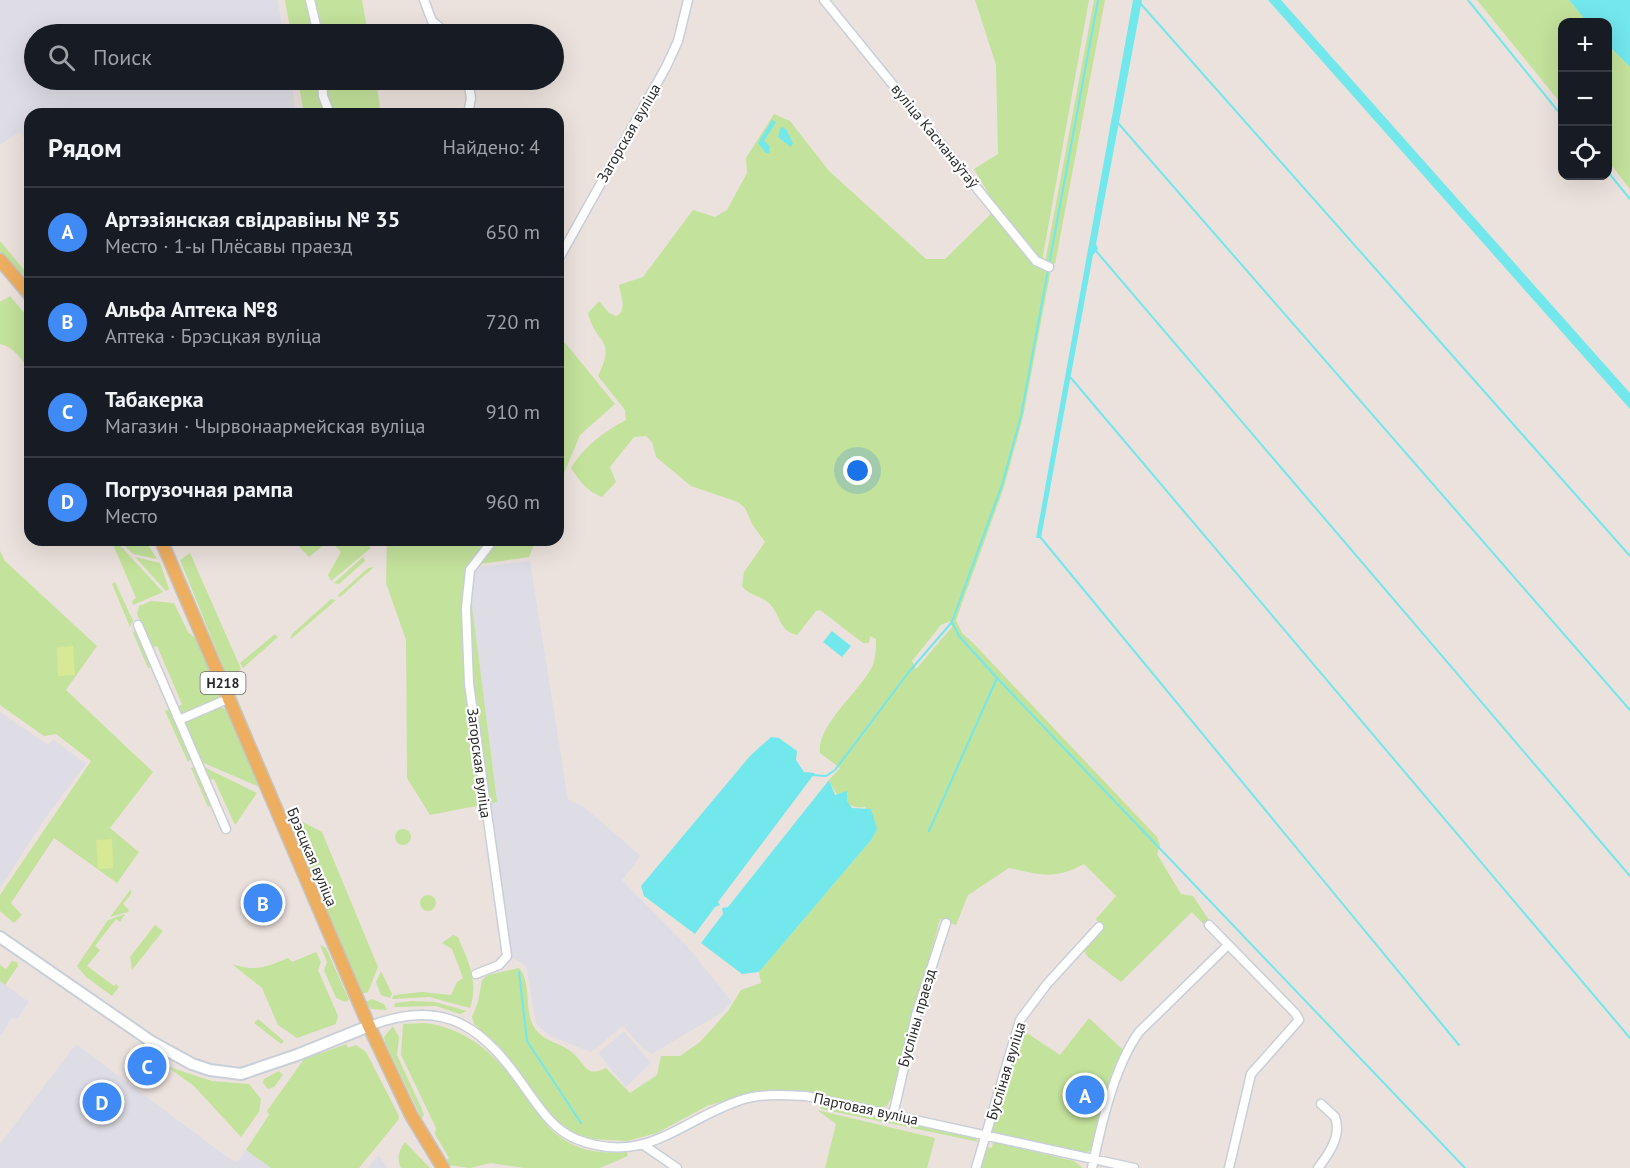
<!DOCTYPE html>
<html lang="ru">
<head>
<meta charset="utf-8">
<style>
  body { margin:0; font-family:"PT Sans",sans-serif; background:#20242c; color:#f1f3f6 }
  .controls { position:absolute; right:18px; top:18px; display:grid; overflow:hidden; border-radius:12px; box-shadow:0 6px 24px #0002 }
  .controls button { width:54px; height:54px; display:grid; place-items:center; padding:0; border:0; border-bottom:2px solid #363941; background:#171b24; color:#f1f3f6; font:30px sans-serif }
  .you { position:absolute; left:858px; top:471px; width:21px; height:21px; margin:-15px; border:4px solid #fff; border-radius:50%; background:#1a73e8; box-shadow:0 0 0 9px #1a73e833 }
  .badge { display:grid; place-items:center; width:39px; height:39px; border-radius:50%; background:#408af6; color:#fff; font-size:20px; font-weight:700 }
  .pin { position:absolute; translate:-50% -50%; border:3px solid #fff; box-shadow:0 2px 6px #0006 }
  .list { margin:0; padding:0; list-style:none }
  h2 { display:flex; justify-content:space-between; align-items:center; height:78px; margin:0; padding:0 24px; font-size:26px }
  h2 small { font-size:20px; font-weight:400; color:#9ea1a6 }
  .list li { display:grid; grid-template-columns:39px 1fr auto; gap:18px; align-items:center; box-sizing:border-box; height:90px; padding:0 24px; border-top:2px solid #363941 }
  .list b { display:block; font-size:22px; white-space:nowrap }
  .list p { margin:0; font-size:20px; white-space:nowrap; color:#9ea1a6 }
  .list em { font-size:20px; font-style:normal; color:#9ea1a6 }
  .icon { flex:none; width:33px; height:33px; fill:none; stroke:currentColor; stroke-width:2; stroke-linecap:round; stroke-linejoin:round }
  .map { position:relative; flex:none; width:1630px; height:1168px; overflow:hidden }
  .search { position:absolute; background:#171b24; box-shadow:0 6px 24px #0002; left:24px; top:24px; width:540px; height:66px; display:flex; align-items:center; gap:15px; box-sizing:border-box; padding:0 21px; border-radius:33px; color:#9ea1a6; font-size:22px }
  .panel { position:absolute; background:#171b24; box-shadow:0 6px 24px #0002; left:24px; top:108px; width:540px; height:438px; border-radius:18px }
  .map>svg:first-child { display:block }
  .industrial { fill:#dedde5 }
  .green { fill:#c3e29b; fill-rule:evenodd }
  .pitch { fill:#d8e996 }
  .water { fill:#72e7ec }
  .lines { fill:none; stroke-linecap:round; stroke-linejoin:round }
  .stream { stroke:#72e7ec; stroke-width:2 }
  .minor-casing { stroke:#c8cfd8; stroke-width:11 }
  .tertiary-casing { stroke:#c8cfd8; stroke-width:14 }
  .primary-casing { stroke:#c4c4c4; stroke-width:15 }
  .minor { stroke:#fff; stroke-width:8 }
  .tertiary { stroke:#fff; stroke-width:10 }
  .primary { stroke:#eeae60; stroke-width:12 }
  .labels { text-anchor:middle; stroke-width:4.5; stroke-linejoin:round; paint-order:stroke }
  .shield { fill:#fff; stroke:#6b6b6b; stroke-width:1.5 }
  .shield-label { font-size:14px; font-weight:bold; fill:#2b2b2b }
  .street-label { font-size:15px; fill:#2b2b2b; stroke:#fff }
</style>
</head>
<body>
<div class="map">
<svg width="1630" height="1168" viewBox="0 0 1630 1168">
  <rect width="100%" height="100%" fill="#ece2dd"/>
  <path class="industrial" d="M0 0H278L283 34H34V80H291L296 114H30V144L19 132 0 145Z
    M530 561 568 799 584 807 641 856 622 880 687 946 732 1002 721 1013 652 1054 642 1048 623 1026 591 1052 550 1036 536 1024 526 966 501 951 469 568Z
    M0 712 48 745 53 739 86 764 46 817 0 888Z
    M0 981 29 1002 18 1018 11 1019 0 1036Z
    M624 1031 651 1063 626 1087 598 1053Z
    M76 1044 230 1159 237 1162 246 1150 271 1168H0V1144Z
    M378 1155 388 1168H368Z"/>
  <path class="green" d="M285 0H362L368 34H291Z
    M975 0H1089L1042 261 1051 269 1023 417 1004 487 956 620 962 633 973 643 1157 837 1160 845 1157 854 1181 894 1193 896 1211 923 1208 929 1192 912 1121 982 1088 957 1083 950 1104 928 1096 919 1116 896 1084 864C1055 880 1040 875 1009 868L968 895 956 925 940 919 893 1094 887 1106 877 1108 803 1092 758 1091 707 1106 657 1133 627 1141 590 1139 575 1133 555 1120 501 1048 474 1024 472 1017 478 1002 482 980 488 975 519 968C532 983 524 1011 534 1027 543 1042 562 1043 573 1053 586 1065 586 1078 606 1068L630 1093 657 1075 661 1056H680L700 1042 728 1011 741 990 761 983 759 972 871 840 865 807C848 810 835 795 829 780L840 768 820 753C816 726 860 691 872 667 876 658 876 648 876 639L870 636 869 643H863L820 610 816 611 797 635C779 631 781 616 770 604 761 595 749 596 742 586L744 572 765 542 752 524 745 508 738 502 691 486 656 457 652 442 646 436 634 437 610 467 616 482 602 497C586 491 580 481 571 468 583 447 605 431 626 420L625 410 598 376C617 337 596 346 588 313L599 301 609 313 616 316 621 313 623 304 619 285 643 277 693 210 715 217 727 210 747 173 746 158 774 114 790 121 829 171 926 259H945L997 208 974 169 998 154 996 65ZM950 621 952 627 916 669 912 661 941 625Z
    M1094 0H1105L1055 264 1045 262Z
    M1477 0H1569L1587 22H1562V105Z
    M1608 45 1630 67V189L1608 161Z
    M298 80H376L381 114H304Z
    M0 241 30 277V278L21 277 0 254Z
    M10 296 30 320 29 371C22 359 14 347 0 344V302Z
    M558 338 567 345 615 404 580 435 558 488Z
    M111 540H115L163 592 133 605 132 601 136 598Z
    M119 540H145L157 559 133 554Z
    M293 540H330L309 557Z
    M330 540H363L371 548 331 581 328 575 341 552Z
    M387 540H536L529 557 467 566 497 802 430 815 407 778 406 640 386 583Z
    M0 551 5 561 97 646 66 690 153 772 110 828 139 852 117 883 54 838 11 903 22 915 14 923 0 911V895L91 761 56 734 44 736 0 705Z
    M190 553 241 669 230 677 227 676 180 560Z
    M135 557 160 563 169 589 166 591Z
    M363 557 365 561 339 584 334 583Z
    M374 567 340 597 337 596 368 568Z
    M115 582 133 621 130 627 112 584Z
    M331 599 336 600 291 639 292 634Z
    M151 601 174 603 188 632 202 644 222 694 217 700 184 714 178 711V707L182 704 157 646 152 648 137 614 139 606Z
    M132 631 138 634 152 667 148 668Z
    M275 634 278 637 243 668 240 663Z
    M242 676 244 679 235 693 249 727 243 722 230 690Z
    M219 707 231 711 262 788 199 761 185 723 187 719Z
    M170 709 192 758 188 762 165 711Z
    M202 766 257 793 235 825 214 779 209 780Z
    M194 767 212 805 208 807 191 768Z
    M303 822 322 832 378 967 368 992 361 994 289 828Z
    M395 837a8 8 0 1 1 16 0a8 8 0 1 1-16 0Z
    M131 889V894L123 904 129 910 128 912 110 917Z
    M420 903a8 8 0 1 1 16 0a8 8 0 1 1-16 0Z
    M125 914 120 922 116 919 95 946 100 950 87 966 114 986 116 984 119 987 112 996 86 977 77 966 108 920Z
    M155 925 163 931 132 970 130 957Z
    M453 935 458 937C468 961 479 981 470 1008L429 997 392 999 394 995 422 992 451 995 457 982 463 978 452 949 442 943Z
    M320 945 326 948 349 1000 345 1002 336 998 324 970 327 962Z
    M316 952 321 962 318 970 338 1016 336 1024 297 1038 278 1025 262 988 232 964C254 972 267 967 288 958L292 962Z
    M12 961 17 962 18 966 5 985 0 981V965L6 969Z
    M381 971 392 994 390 998 381 995 376 982Z
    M372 999 384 1004 387 1010 371 1009 365 1002Z
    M412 1001 435 1002 467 1011 460 1014 436 1006 394 1007 395 1003Z
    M1089 1018 1123 1050 1115 1065 1093 1149 1083 1154 992 1132 1021 1029 1060 1055Z
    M258 1019 284 1041 281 1044 254 1023Z
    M425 1023C464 1028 490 1050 515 1081 536 1108 545 1135 581 1148 596 1153 611 1153 627 1152L628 1156 600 1168H524L491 1163 470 1168 448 1165 445 1161 449 1158 435 1134 436 1128 401 1055 403 1024Z
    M393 1026 399 1037 397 1055 424 1114 422 1119 385 1042 384 1037Z
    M347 1044 348 1048 356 1045 366 1052 398 1114 399 1119 359 1168H271L246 1150 269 1115 267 1111 304 1059Z
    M166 1066 212 1081 249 1084 261 1099 259 1112 241 1137 194 1086Z
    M279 1071 283 1075 274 1087 268 1089 263 1083 264 1079Z
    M820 1106 973 1137 979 1142 821 1109Z
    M817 1110 935 1138 927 1168H825L836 1124Z
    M405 1142 430 1168H401C396 1158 399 1150 405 1142Z
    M993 1142 1074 1161 1083 1168H980L985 1147 992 1148Z"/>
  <path class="pitch" d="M73 646 75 675 58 676 57 647Z
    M112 839 113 868 98 869 96 840Z"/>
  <path class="water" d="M1133 0H1142L1096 244 1098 249 1093 255 1041 538H1036Z
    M1268 0H1281L1630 393V409Z
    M1569 0H1630V67L1608 45V22H1587Z
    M772 120 776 122 764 141 770 146 769 153H766L758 143Z
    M781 127 786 129 793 143 791 147 778 137Z
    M832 631 851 646 842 657 823 642Z
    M771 737 779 738 797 751 796 760 804 772 815 773 718 902 720 905 715 907 695 934 644 896 641 886 750 756Z
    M829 780 835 795 847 791V801L852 808 871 809 877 829 871 840 759 972 742 974 701 943 723 914 722 908 728 907Z"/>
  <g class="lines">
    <path class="stream" d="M1468 0 1562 116
      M1140 3 1630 556
      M1118 123 1630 710
      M1608 172 1630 199
      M1096 251 1630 876
      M1071 378 1630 1038
      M1041 538 1459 1045
      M952 622 959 636 997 678 1465 1168
      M811 775 826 776 835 770 908 673 952 622 1002 485 1021 416 1098 0
      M929 831 997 678
      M519 972 527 1041 581 1123"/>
    <g class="minor-casing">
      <path id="minor" d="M310 0 318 34
        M424 0 432 21 448 34
        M824 0 1036 261 1049 267
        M322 80 323 96 330 114
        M468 80 471 98 468 114
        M558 260 666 67 678 41 688 0
        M138 625 179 720
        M226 829 179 720 230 698
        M1209 925 1296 1014 1299 1020 1251 1074 1229 1168
        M476 974 499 965 507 956 469 684 466 608 470 570 493 540
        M369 1026C448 997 484 1028 528 1092 541 1110 554 1130 576 1139 645 1166 678 1122 738 1101 760 1093 784 1095 806 1096L1134 1168
        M893 1115 916 1015 946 923
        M645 1146 677 1168
        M976 1168 1020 1020 1047 984 1099 927
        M1092 1168C1101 1125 1114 1067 1139 1032L1227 946
        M1318 1168C1329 1154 1342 1135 1335 1117L1321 1104"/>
    </g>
    <g class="tertiary-casing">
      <path id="tertiary" d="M0 937 152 1042 192 1064 210 1070 241 1074 297 1055 369 1026"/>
    </g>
    <g class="primary-casing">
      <path id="primary" d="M0 260 30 295
        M161 540 369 1026 411 1115 443 1168"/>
    </g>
    <use href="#minor" class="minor"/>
    <use href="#tertiary" class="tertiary"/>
    <use href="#primary" class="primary"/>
  </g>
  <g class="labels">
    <rect class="shield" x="200.5" y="672" width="45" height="22" rx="4.5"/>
    <g class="shield-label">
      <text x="223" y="688">Н218</text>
    </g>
    <g class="street-label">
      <text transform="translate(629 133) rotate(-60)" y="5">Загорская вуліца</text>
      <text transform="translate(935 136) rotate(51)" y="5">вуліца Касманаўтаў</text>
      <text transform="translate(479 763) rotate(83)" y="5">Загорская вуліца</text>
      <text transform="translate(312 857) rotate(67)" y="5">Брэсцкая вуліца</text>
      <text transform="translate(917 1018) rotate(-74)" y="5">Бусліны праезд</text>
      <text transform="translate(1006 1071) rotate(-73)" y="5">Бусліная вуліца</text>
      <text transform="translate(866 1109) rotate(12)" y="5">Партовая вуліца</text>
    </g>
  </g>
</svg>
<div class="controls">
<button>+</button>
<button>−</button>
<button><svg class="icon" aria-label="locate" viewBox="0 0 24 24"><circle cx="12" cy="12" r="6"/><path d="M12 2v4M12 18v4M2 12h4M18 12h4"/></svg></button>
</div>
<div class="you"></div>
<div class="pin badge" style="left:1085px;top:1095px">A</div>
<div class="pin badge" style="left:263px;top:903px">B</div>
<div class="pin badge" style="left:147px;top:1066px">C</div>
<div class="pin badge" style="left:102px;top:1102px">D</div>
<div class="search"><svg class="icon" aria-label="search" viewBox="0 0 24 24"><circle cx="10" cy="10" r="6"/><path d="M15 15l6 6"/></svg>Поиск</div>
<section class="panel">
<h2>Рядом<small>Найдено: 4</small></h2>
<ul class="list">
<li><span class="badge">A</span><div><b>Артэзіянская свідравіны № 35</b><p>Место · 1-ы Плёсавы праезд</p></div><em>650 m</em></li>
<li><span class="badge">B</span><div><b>Альфа Аптека №8</b><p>Аптека · Брэсцкая вуліца</p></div><em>720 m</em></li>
<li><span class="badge">C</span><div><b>Табакерка</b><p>Магазин · Чырвонаармейская вуліца</p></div><em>910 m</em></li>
<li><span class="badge">D</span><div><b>Погрузочная рампа</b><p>Место</p></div><em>960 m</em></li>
</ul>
</section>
</div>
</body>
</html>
